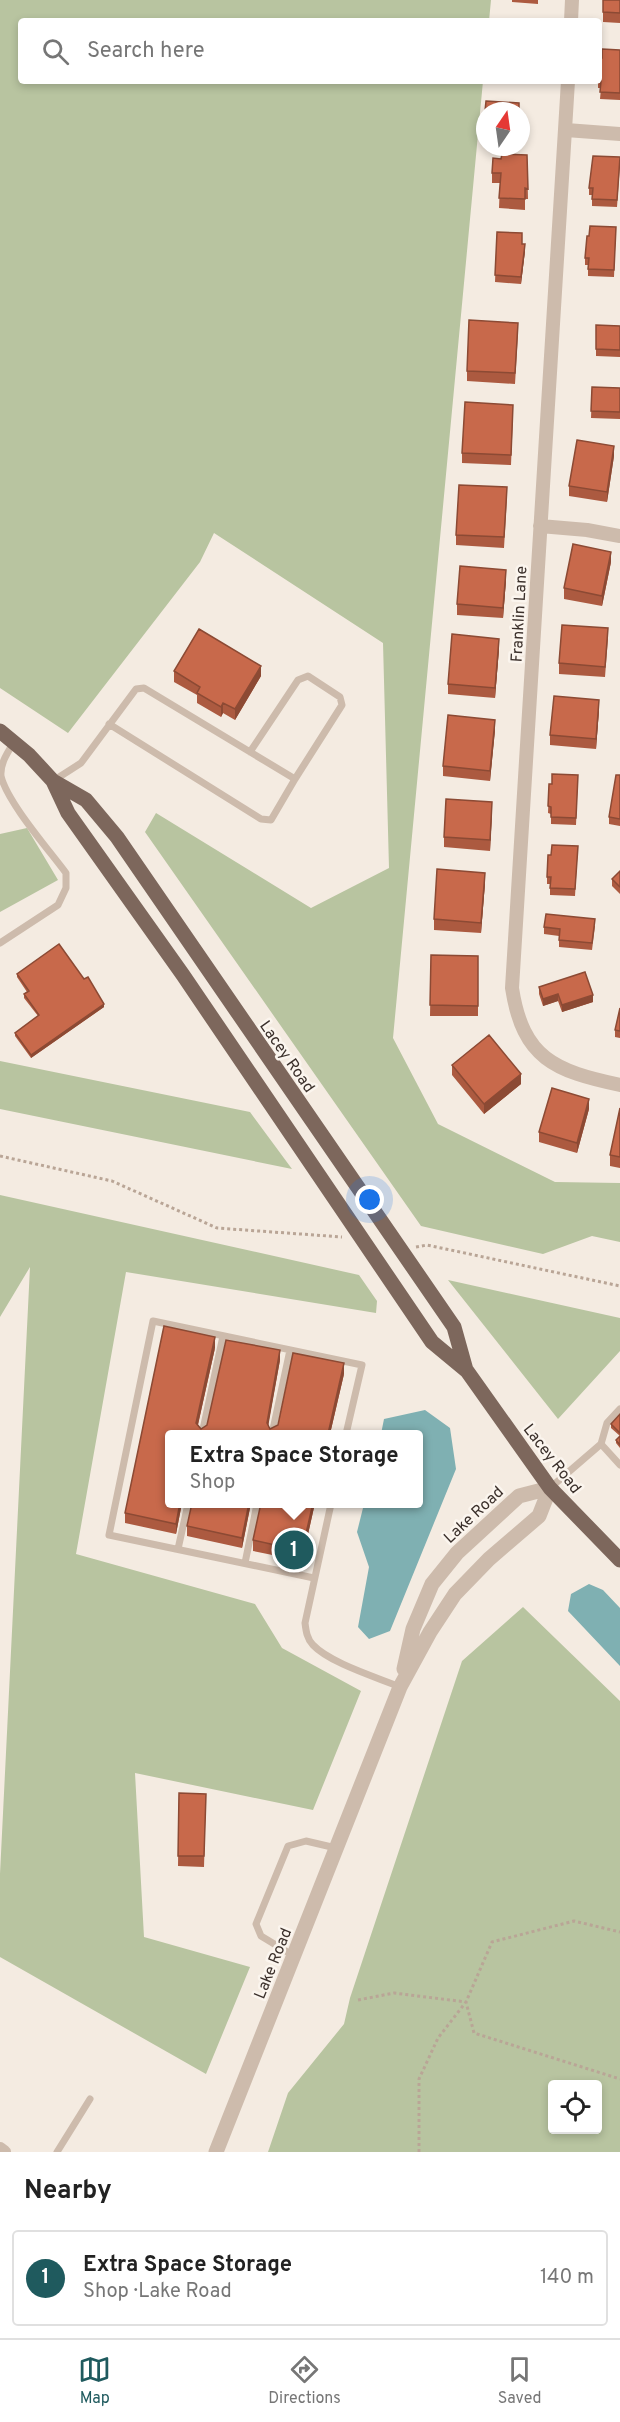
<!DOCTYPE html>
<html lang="en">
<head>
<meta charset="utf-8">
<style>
  body { margin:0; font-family:Overpass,sans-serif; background:#f2f2f2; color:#222 }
  .controls { position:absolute; right:18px; bottom:18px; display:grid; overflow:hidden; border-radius:6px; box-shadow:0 3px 9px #0003 }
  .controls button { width:54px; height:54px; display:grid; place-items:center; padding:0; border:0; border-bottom:2px solid #e0e0e0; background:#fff; color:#222; font:30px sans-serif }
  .compass { position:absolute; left:476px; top:102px; width:54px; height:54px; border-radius:50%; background:#fff; box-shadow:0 3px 9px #0003; rotate:13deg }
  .you { position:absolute; left:370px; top:1200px; width:21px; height:21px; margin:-15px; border:4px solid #fff; border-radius:50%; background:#1a73e8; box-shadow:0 0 0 9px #1a73e833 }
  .badge { display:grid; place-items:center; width:39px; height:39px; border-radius:50%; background:#1f5a5e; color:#fff; font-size:20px; font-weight:700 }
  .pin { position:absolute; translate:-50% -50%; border:3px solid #fff; box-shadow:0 2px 6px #0006 }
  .popup { position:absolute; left:165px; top:1430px; width:258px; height:78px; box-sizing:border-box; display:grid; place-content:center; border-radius:6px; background:#fff; filter:drop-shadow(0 2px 4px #0005); font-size:20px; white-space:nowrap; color:#767676 }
  .popup b { font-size:22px; color:#222 }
  .popup::after { content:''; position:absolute; left:50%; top:100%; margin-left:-12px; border:12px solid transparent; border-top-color:#fff }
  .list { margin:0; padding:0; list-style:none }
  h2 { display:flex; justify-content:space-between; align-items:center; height:78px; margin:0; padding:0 24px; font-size:26px }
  h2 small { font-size:20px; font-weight:400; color:#767676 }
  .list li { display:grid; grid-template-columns:39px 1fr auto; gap:18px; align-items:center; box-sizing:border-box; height:96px; margin:0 12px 12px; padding:0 12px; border:2px solid #e0e0e0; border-radius:6px }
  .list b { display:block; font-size:22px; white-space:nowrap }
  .list p { margin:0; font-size:20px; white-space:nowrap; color:#767676 }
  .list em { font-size:20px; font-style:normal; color:#767676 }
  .icon { flex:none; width:33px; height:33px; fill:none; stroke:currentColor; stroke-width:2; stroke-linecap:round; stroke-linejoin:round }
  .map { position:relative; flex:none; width:620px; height:2152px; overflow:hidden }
  .search { position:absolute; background:#fff; box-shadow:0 3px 9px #0003; left:18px; right:18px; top:18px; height:66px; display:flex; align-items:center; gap:15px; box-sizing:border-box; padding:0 21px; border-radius:6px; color:#767676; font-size:22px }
  .sheet { height:186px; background:#fff }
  nav { display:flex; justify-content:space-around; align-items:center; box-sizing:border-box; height:84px; border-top:2px solid #e0e0e0; background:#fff; font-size:16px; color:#767676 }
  nav a { display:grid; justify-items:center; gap:3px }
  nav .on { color:#1f5a5e }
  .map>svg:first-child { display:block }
  .green { fill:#b8c4a0; fill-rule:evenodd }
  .water { fill:#7fb0b2 }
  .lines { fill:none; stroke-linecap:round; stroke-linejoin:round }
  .path { stroke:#b9a596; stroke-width:3; stroke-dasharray:3 3; stroke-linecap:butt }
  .service { stroke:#cdbbac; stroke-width:7 }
  .minor { stroke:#cdbbac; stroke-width:14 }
  .tertiary { stroke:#cdbbac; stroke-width:15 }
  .primary { stroke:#7d675c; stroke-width:15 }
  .wall { fill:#ac5a40 }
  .shaded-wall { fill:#8c4a34 }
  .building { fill:#c8694b; stroke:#8c4a34; stroke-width:1.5 }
  .labels { text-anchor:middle; stroke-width:5; stroke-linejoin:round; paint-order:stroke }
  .street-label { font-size:16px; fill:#3b302b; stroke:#fbf5ee }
</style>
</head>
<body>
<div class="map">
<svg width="620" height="2152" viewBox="0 0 620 2152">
  <rect width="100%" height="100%" fill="#f4ebe1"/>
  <path class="green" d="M0 0H491L489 21H21V81H483L393 1038 438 1124 555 1182 620 1183V1242L592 1236 543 1254 421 1226 145 832 156 813 311 908 389 868 383 643 214 533 200 562 68 733 0 688Z
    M27 828 58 880 0 912V834Z
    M0 1061 250 1112 292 1169 0 1109Z
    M0 1195 359 1275 377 1301 376 1313 126 1272 76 1554 255 1604 282 1648 361 1691 313 1810 135 1773 144 1937 250 1967 206 2074 0 1957V1874L30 1267 0 1317Z
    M448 1280 620 1318V1351L558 1419Z
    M523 1607 620 1701V2152H268L288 2093 344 2024 350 1998 462 1661ZM598 2084V2130H552V2084Z"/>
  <path class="water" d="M425 1410 450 1428 456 1469 390 1631 369 1639 358 1627 369 1567 357 1532 364 1504H418V1434H381L384 1419Z
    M589 1584 603 1590 620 1608V1666L568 1611 571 1594Z"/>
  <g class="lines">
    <path class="path" d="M0 1156 112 1181 217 1228 342 1237
      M416 1247 427 1245 620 1286
      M358 2000 394 1993 466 2002 474 2033 620 2079
      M419 2152V2079L438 2038 466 2002 492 1942 574 1921 620 1932"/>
    <path class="service" d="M250 752 298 680 308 676 340 697 342 705 295 779
      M53 781 81 763 136 689 144 688 295 779 271 820 261 819 109 724
      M0 943 58 905 66 888V873C49 850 7 802 1 776 0 763 8 752 14 742
      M202 1434 223 1336
      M272 1434 290 1350
      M601 1444 620 1465
      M550 1488 601 1444 607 1423 620 1409
      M331 1504 305 1623C306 1631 307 1639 313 1645 330 1663 376 1677 400 1687
      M178 1549 188 1504
      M245 1563 257 1504
      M314 1578 109 1535 153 1321 362 1365 346 1434
      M294 1956 261 1936 256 1924 288 1846 306 1841 336 1848
      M57 2152 90 2099"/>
    <path class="minor" d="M571 21 572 0
      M568 81 512 988C523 1059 555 1071 620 1085
      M566 130 620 134
      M540 526 587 530 620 536
      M0 2149 4 2152"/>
    <path class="tertiary" d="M404 1669 413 1629 432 1584 457 1553 519 1496 550 1488
      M216 2152 400 1687 430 1632 455 1594 489 1559 539 1516 550 1488"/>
    <path class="primary" d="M0 731 29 755 53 781 68 813 183 975 432 1342 467 1371 550 1488 620 1560
      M53 781 86 800 117 837 454 1327 466 1370"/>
  </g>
  <path class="wall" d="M512 0H538V4L512 2Z
    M603 0H620V23L603 22Z
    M620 50V100L600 99 601 88H598V81L602 58Z
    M527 155 528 199H525V210L499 208 500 183H492V173L501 159Z
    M620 164 617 207 592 206V195H589V188Z
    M616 227 614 277 588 276V265H585V258L589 236Z
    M497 232 522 244 525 251 521 284 495 282Z
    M596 325 620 326V357L596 356Z
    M518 333 515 384 467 381V371Z
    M592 387 620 388V419L591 418Z
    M513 415 511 465 462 463V453Z
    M614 456 607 502 569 496V486Z
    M507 497 504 548 456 545V535Z
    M611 562 602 606 564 599V588Z
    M506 580 503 618 457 615V604Z
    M608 638 605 677 559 674V663Z
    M499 649 495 698 448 694V684Z
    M174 671 261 676 235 720 223 713 221 717 197 703V695L174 682Z
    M599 710 596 749 550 745V735Z
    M495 730 490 781 443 776V766Z
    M578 775 576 825 551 824V814L548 813 549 784H552Z
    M620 775V826L609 824V817Z
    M492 812 490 851 444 847V837Z
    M578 846 575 896 550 895V884H547V877L551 855Z
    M620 871V894L612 886V879Z
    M485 883 481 933 434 930V919Z
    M595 926 592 950 559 947V936L544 934V927Z
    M431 955 478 956V1016H430Z
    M17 974 104 1007 31 1058 15 1036V1033L38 1016 24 998V994L27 992 17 977Z
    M539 987 593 1002 562 1012 558 1001 543 1006 539 994Z
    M620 1008V1038L615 1037V1030Z
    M452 1065 521 1084 484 1114 452 1075Z
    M620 1108V1168L610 1166V1155Z
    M589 1109 577 1153 539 1142V1132Z
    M215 1348 198 1425 201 1429 207 1425 280 1360 268 1425 270 1429 278 1425 344 1374 330 1434H170L182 1503 176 1534 125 1523V1513Z
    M620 1414V1448L616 1443V1440L620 1436 611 1428V1424Z
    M192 1503H251L242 1548 187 1536V1526Z
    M261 1503H315L302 1561 253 1551V1540Z
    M179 1793 206 1794 204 1867 178 1866Z"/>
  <path class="shaded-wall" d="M525 244V251L521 284V277Z
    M614 446V456L607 502V492Z
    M611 552V562L602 606V596Z
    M506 570V580L503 618V608Z
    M499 639V649L495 698V688Z
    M261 666V676L235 720V709Z
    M599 700V710L596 749V739Z
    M223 703V713L221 717V707Z
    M495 720V730L490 781V771Z
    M492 802V812L490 851V840Z
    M485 873V883L481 933V923Z
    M558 994V1001L543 1006V999Z
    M593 995V1002L562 1012V1005Z
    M104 1004V1007L31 1058V1055Z
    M521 1074V1084L484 1114V1104Z
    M589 1099V1109L577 1153V1143Z
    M215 1337V1348L196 1433V1423Z
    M280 1350V1360L267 1433V1423Z
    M344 1363V1374L330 1434H328Z
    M180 1503H182L176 1534V1524Z
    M249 1503H251L242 1548V1538Z
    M313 1503H315L302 1561V1551Z"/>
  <path class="building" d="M603 0H620V13L603 12Z
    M602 49 620 50V93L600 92 601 81H599V58H602Z
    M486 101 519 103V111H485Z
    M502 154 527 155 528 189 525 188V199L499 198 501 173H492L493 158 501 159Z
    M593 156 620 157 617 200 592 199 593 188H589Z
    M590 226 616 227 614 270 588 269 589 258H585L587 236H589Z
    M497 232 522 233V244H525L521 277 495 275Z
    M469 320 518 323 515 373 467 371Z
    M596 325 620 326V350L596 349Z
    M592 387 620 388V412L591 411Z
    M465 402 513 405 511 455 462 453Z
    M577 440 614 446 607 492 569 486Z
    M459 485 507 487 504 537 456 535Z
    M573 544 611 552 602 596 564 588Z
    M460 566 506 570 503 608 457 604Z
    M562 625 608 628 605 667 559 663Z
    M199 629 261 666 235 709 223 703 221 707 197 693 200 687 174 671Z
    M452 634 499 639 495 688 448 684Z
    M554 696 599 700 596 739 550 735Z
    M448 715 495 720 490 771 443 766Z
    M552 774 578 775 576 818 551 817V807L548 806 549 784H552Z
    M616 775H620V819L609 817Z
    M446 799 492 802 490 840 444 837Z
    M552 845 578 846 575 889 550 888 551 877H547L548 855H551Z
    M437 869 485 873 481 923 434 919Z
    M620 871V887L612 879Z
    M546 914 595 919 592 943 559 940 560 929 544 927Z
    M59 944 84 979 88 977 104 1004 31 1055 15 1033 39 1015 24 994 29 991 17 974Z
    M431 955 478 956V1006L430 1005Z
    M585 972 593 995 562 1005 558 994 543 999 539 987Z
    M620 1008V1031L615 1030Z
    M489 1035 521 1074 484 1104 452 1065Z
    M552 1088 589 1099 577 1143 539 1132Z
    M620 1108V1157L610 1155Z
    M164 1326 215 1337 196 1423 201 1429 207 1425 226 1340 280 1350 267 1423 270 1429 278 1425 293 1353 344 1363 328 1434H170V1503H180L176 1524 125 1513Z
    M620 1414V1433L611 1424Z
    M620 1436V1445L616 1440Z
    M192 1503H249L242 1538 187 1526Z
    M261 1503H313L302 1551 253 1540Z
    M179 1793 206 1794 204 1856H178Z"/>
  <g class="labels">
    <g class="street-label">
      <text transform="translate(518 614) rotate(-87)" y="6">Franklin Lane</text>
      <text transform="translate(288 1056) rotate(55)" y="6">Lacey Road</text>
      <text transform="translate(553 1458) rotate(52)" y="6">Lacey Road</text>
      <text transform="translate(473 1514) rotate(-43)" y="6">Lake Road</text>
      <text transform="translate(272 1963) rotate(-68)" y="6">Lake Road</text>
    </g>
  </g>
</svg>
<div class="controls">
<button><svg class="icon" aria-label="locate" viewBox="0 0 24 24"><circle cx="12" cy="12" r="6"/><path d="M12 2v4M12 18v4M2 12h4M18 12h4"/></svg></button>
</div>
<svg class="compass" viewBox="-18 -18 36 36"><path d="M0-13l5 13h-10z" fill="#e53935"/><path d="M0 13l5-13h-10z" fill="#767676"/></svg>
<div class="you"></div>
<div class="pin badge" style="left:294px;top:1550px">1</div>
<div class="popup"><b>Extra Space Storage</b>Shop</div>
<div class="search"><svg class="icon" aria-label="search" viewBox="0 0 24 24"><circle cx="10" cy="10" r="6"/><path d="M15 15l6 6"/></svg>Search here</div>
</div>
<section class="sheet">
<h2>Nearby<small></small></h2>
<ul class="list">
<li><span class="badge">1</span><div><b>Extra Space Storage</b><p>Shop · Lake Road</p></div><em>140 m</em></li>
</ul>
</section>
<nav>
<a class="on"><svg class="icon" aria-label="map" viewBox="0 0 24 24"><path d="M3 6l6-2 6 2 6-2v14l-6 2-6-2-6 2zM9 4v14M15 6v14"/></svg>Map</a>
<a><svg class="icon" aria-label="directions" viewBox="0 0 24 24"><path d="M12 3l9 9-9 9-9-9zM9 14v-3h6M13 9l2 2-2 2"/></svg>Directions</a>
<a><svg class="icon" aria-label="saved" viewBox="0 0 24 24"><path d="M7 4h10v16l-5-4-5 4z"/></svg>Saved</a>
</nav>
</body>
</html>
